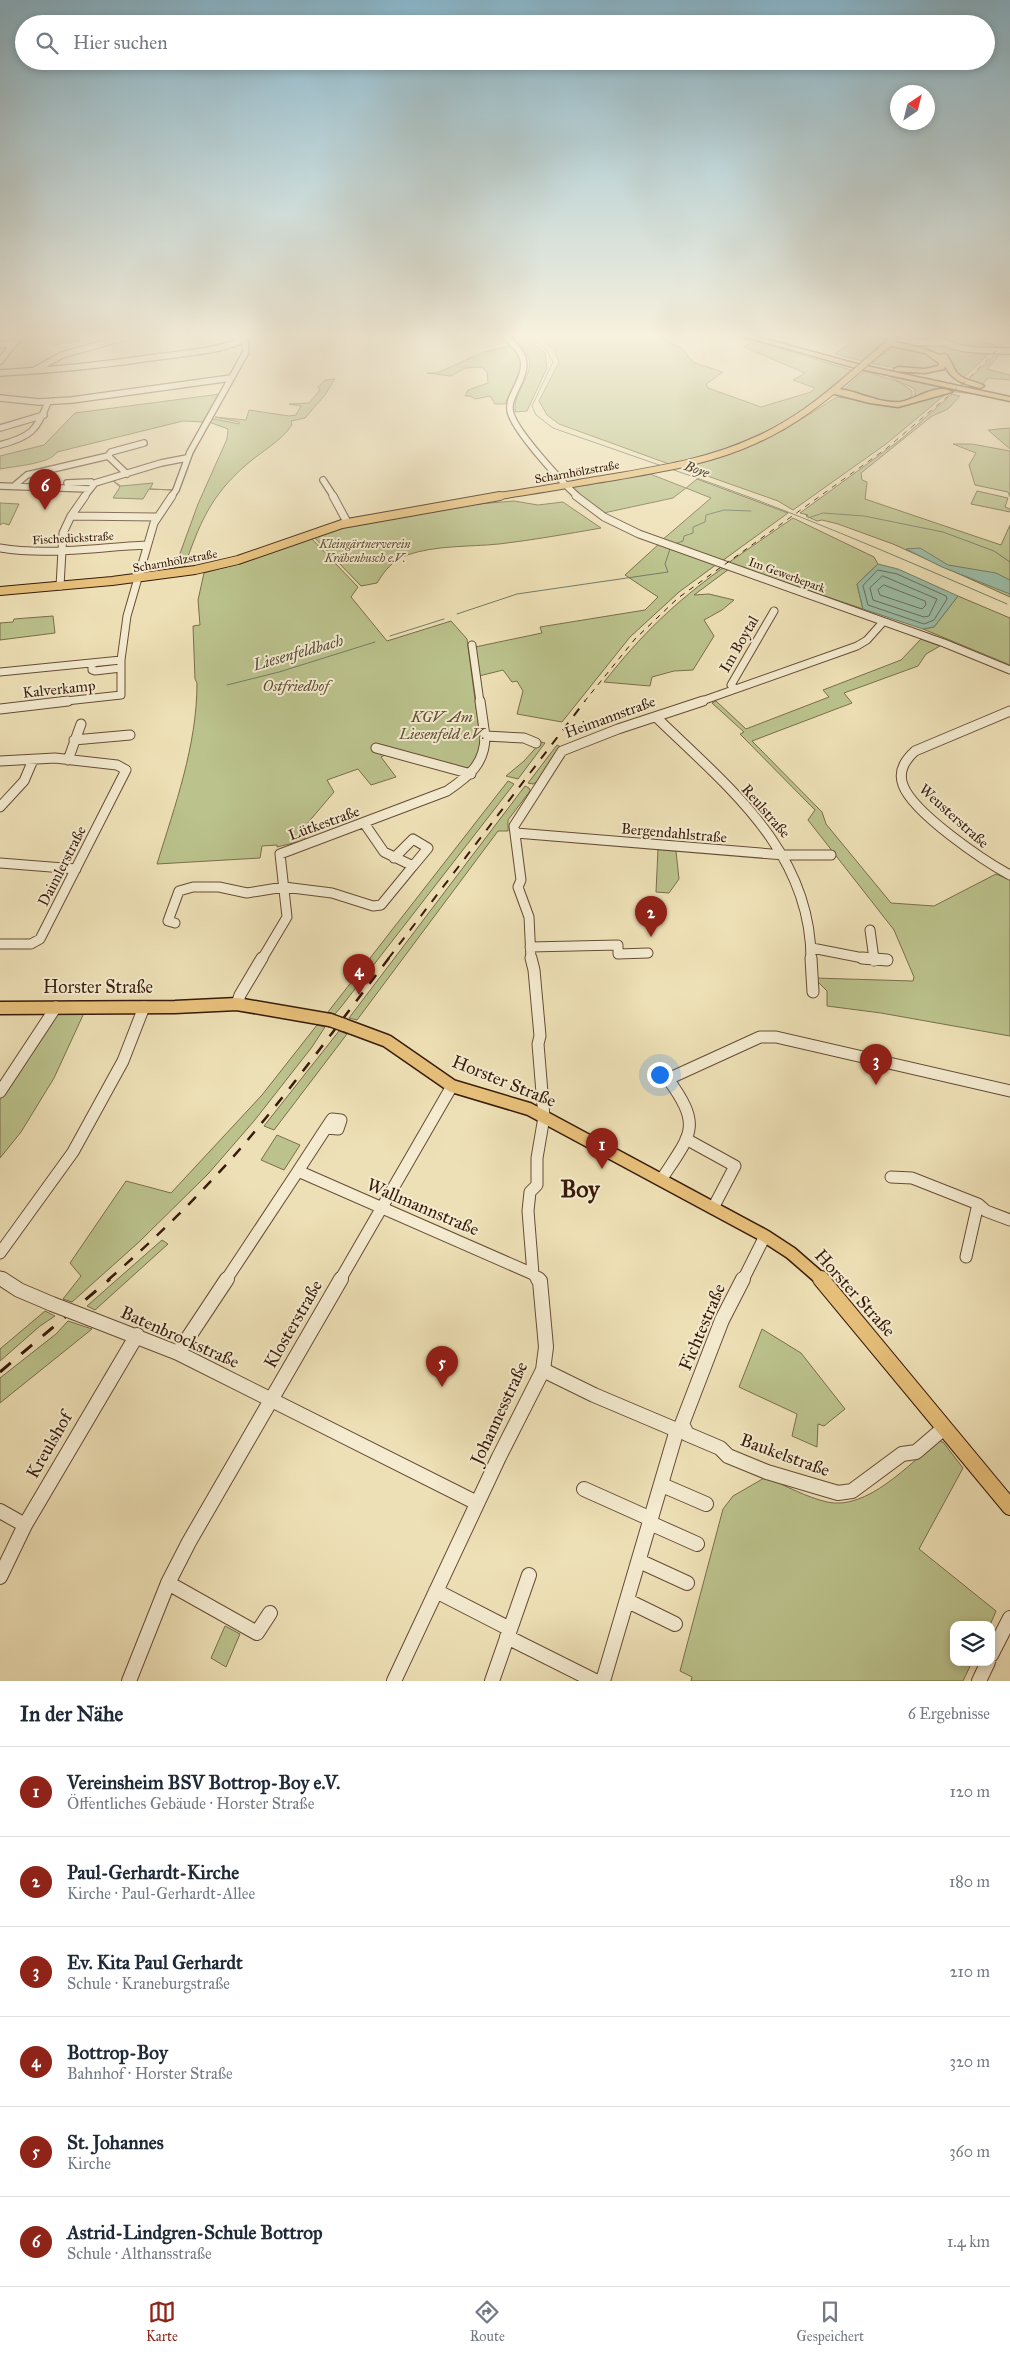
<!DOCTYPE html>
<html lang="de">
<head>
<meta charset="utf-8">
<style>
  body { margin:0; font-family:"IM FELL Great Primer",serif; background:#f6f6f7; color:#1f2937 }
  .controls { position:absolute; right:15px; bottom:15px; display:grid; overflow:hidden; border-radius:10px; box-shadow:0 2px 8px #0003 }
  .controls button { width:45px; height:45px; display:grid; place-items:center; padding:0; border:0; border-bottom:1px solid #e0e1e3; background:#fff; color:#1f2937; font:25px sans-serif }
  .compass { position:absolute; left:890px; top:85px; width:45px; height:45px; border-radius:50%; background:#fff; box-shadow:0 2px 8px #0003; rotate:35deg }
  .you { position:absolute; left:659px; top:1074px; width:18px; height:18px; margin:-12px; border:4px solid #fff; border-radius:50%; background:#1a73e8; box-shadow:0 0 0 8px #1a73e833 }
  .badge { display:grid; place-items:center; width:32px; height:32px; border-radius:50%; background:#8f2418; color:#fff; font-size:16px; font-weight:700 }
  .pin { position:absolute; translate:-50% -41px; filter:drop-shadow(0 1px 2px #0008) }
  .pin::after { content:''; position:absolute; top:26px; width:18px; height:15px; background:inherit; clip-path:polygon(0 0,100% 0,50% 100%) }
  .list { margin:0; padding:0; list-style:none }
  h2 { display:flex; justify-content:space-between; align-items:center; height:65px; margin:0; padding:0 20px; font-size:21px }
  h2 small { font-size:16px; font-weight:400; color:#747a83 }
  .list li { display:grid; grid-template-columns:32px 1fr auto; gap:15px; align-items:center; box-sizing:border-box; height:90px; padding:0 20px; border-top:1px solid #e0e1e3 }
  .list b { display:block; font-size:19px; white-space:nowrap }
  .list p { margin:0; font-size:16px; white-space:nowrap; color:#747a83 }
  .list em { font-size:16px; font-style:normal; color:#747a83 }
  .icon { flex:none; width:28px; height:28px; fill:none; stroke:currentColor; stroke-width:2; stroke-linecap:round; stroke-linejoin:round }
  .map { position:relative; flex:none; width:1010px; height:1681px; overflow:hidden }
  .search { position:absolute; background:#fff; box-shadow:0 2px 8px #0003; left:15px; right:15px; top:15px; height:55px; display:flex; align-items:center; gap:12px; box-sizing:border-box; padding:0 18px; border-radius:28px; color:#747a83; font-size:19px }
  .sheet { height:605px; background:#fff }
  nav { display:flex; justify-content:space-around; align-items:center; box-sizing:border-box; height:70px; border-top:1px solid #e0e1e3; background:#fff; font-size:14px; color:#747a83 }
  nav a { display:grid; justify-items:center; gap:2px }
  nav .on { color:#8f2418 }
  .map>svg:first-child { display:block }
  .green { fill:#bbc28c; stroke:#7a6e4c }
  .water { fill:#9bbea8; stroke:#737d69 }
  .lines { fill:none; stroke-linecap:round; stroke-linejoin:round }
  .shore { stroke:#6a6c5a; stroke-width:1 }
  .stream { stroke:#737d69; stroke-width:1 }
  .minor-far4-casing { stroke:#664c36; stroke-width:8 }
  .minor-far3-casing { stroke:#664c36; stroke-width:9 }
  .minor-far2-casing { stroke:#664c36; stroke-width:11 }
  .minor-far1-casing { stroke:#664c36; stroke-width:13 }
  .minor-casing { stroke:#664c36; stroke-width:16 }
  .major-far3-casing { stroke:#381b0b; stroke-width:8 }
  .major-far2-casing { stroke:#381b0b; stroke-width:10 }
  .major-far1-casing { stroke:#381b0b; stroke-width:15 }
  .major-casing { stroke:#381b0b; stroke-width:18 }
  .highway-casing { stroke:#381b0b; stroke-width:3 }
  .minor-far4 { stroke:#f4ebd0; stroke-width:5.5 }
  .minor-far3 { stroke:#f4ebd0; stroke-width:7 }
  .minor-far2 { stroke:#f4ebd0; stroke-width:9 }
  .minor-far1 { stroke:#f4ebd0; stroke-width:11 }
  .minor { stroke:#f4ebd0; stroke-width:14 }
  .major-far3 { stroke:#e7c07b; stroke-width:6 }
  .major-far2 { stroke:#e7c07b; stroke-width:8 }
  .major-far1 { stroke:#e7c07b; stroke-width:12 }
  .major { stroke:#e7c07b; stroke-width:16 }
  .highway { fill:#e7c07b; fill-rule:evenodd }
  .rail-far3 { stroke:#381b0b; stroke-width:1; stroke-dasharray:5.5 5.5; stroke-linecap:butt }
  .rail-far2 { stroke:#381b0b; stroke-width:2; stroke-dasharray:9 9; stroke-linecap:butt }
  .rail-far1 { stroke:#381b0b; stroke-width:2.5; stroke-dasharray:11 11; stroke-linecap:butt }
  .rail { stroke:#381b0b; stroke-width:3; stroke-dasharray:14 14; stroke-linecap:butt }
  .minor-bridge-casing { stroke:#664c36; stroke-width:16; stroke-linecap:butt }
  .major-bridge-far1-casing { stroke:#381b0b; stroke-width:8; stroke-linecap:butt }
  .major-bridge-casing { stroke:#381b0b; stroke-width:15; stroke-linecap:butt }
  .minor-bridge { stroke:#f4ebd0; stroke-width:14 }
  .major-bridge-far1 { stroke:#e7c07b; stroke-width:6 }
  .major-bridge { stroke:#e7c07b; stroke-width:12 }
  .labels { text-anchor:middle; stroke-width:4; stroke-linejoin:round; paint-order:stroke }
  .far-street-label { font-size:12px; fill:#381b0b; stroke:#f4ebd0 }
  .far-park-label { font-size:12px; font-style:italic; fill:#5f4d32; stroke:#f4ebd0 }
  .far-water-label { font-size:14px; font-style:italic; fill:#564c3a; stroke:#f4ebd0 }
  .street-label { font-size:15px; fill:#381b0b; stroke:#f4ebd0 }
  .park-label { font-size:15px; font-style:italic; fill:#5f4d32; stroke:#f4ebd0 }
  .water-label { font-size:16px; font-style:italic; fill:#564c3a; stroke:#f4ebd0 }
  .near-street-label { font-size:18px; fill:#381b0b; stroke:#f4ebd0 }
  .near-district-label { font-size:24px; font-weight:bold; fill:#381b0b; stroke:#f4ebd0 }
</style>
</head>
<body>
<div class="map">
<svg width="1010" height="1681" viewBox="0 0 1010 1681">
  <rect width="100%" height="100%" fill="#eee0b6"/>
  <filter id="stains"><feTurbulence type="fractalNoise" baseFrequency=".004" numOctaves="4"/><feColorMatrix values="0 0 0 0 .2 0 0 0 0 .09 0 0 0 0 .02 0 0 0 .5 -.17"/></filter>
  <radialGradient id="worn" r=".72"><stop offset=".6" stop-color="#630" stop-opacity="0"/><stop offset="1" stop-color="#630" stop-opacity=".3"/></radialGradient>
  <path class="green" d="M49 333H98L81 338 83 340 54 345 44 341Z
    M506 333H522L545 353 547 368 527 411 515 412C513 392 531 379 530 360L521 346Z
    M535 333H651L683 349 690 359 695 363 723 372 706 384 708 388 761 407 811 392 815 388 793 380 805 373 744 347 751 342 720 333H728L851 370 801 412 776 427 716 453 669 464 559 424 547 415 539 401 559 362 554 350Z
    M843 333H893L862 361 835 354 850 343 842 335 846 334Z
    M933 333H943L997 346 994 349 953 346Z
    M899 341 993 350 962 379 956 377 946 357Z
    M506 347H513L521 360 522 366 505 404H495L490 396 475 399 470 396H465L468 390 488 383 487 372 482 367 465 368 451 376 427 373H437L484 352Z
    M896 347C912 349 928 351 941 361 932 378 887 366 871 363L891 348Z
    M999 351H1003L987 369 1010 375V380L988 378 982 385 967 381Z
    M864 371 899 382 912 391V396C896 411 861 396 845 389Z
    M888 376 972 394 948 391 915 397V389Z
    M335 379 325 395 305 418 291 421 292 425C280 442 262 451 246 465 210 496 199 525 184 568L174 570 198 504 227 439 228 429 209 422 210 420 215 419 239 424V422L215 417 246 420 249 410 289 416 296 415 301 406 289 404 309 403 320 390 318 387 325 380Z
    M939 393 946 394 886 444 793 510 778 501 682 467 761 441 784 430 837 397 896 406 917 402Z
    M220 394 204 422 183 421 57 452C50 464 15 466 0 469V456L44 445 75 413Z
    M952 394 960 396 948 409 932 416 861 473 862 480 867 482 865 499 1001 545 1010 525V597L893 544 838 524 822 520 817 521 806 516 808 515 800 513 900 440Z
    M1010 428V449L988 430Z
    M953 444H972L1010 451V497L1008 492 975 485 969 465 976 453Z
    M645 472 686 488 697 479 788 513 722 561 661 541 711 498 686 488 673 498 599 514 567 486Z
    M112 480 121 486 153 483 150 489 173 490 149 489 143 499 113 498 120 487Z
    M977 491 1008 498 1005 507 1010 509V512L971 504Z
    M514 501 538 505 563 502 601 528C567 534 533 540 499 544 468 547 437 545 407 555 393 560 385 570 377 583L361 586 314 537 329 530 478 504Z
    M0 503 19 504 9 525 3 523 0 525Z
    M793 518 874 557 878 564 857 584 863 609 728 563Z
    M310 537 358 587 351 597 387 641 451 621 467 639 482 752 468 771 393 751 381 757 396 777 371 785 358 769 327 780 334 792 301 831 306 840 277 847V845L262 846 260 858 157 864C175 805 197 746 197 683L195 679 193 626 200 625 198 600 204 573 251 560Z
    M659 544 717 564 679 592 630 637 562 722 517 714 523 691 517 681 512 682 503 670 479 676 475 647 542 633 540 627 645 610 658 597 625 575Z
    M724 567 729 569 694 595 709 594 734 600 722 610 704 620 714 636 693 670 674 671 652 677 650 686 604 682C642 634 674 603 724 567Z
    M958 596 1010 618V665L923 629 934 627Z
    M53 616 55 633 0 640V623L13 622 14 619Z
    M921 639 940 646 926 654 918 666 844 693 852 703 752 741 822 812 826 824 891 903 934 906 996 874 1010 880V1036L881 1013 827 1006V991L814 978 913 981 914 977 894 930 808 820 815 810 740 734 744 732 712 703 716 701 746 729 829 697 823 690 901 660Z
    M541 742 545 743 518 779 506 776 524 761Z
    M557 745 561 747 538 781 533 784 528 783Z
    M508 781 514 784 341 1007 335 1014 328 1012Z
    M525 786 529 788 530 791 508 820V831H498L357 1020 349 1018Z
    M658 849 676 851 679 879 669 893 656 892Z
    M58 1013H84L54 1078 21 1132 0 1158V1100Z
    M317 1025 325 1027 312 1047 254 1121 208 1174 139 1242 72 1302 63 1299 81 1276 70 1263 126 1181 171 1193 262 1095Z
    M339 1031 347 1034 274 1130 264 1126Z
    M277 1135 300 1145 284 1170 261 1160Z
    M162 1240 168 1244 95 1310 87 1306Z
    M45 1311 55 1316 40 1326 0 1361V1349Z
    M68 1321 92 1329 0 1403V1378L56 1334Z
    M762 1329 801 1353 845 1409 824 1426 818 1424 817 1447 792 1436 797 1414 739 1387Z
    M938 1441 943 1442 963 1468 919 1549 996 1611 990 1625H954V1662H972L963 1681H691L692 1677 680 1671 723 1509 733 1496 766 1477C786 1486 806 1497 827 1502 867 1511 909 1464 938 1441Z
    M225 1626 240 1634 226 1667 211 1658Z"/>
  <path class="water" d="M920 548 948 565 996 573 1010 580V594L942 567 906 549Z
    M878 564 898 569 958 596 934 627 923 629 863 609 857 584Z"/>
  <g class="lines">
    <path class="shore" d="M878 570 897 574 946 596 947 599 934 620 924 624 868 605 863 586Z
      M883 576 937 599 929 616 924 617 873 600 870 588Z
      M884 585 925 601 926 605 922 609 880 595 878 590Z"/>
    <path class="stream" d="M526 333 546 349 553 362 532 406 536 415 553 428 662 466
      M671 469C786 508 896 556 1007 604
      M808 518 823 513 864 516 943 532 994 551 1010 562
      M675 544 683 541 684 536 693 533V527L705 522 706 515 724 510 751 511
      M457 614 517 594 668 572 665 564 670 549
      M390 636 444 619
      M227 685 279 672 375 642"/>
    <g class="minor-far4-casing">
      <path id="minor-far4" d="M502 333C526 356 530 361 515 391 512 397 509 403 510 410 512 429 563 483 578 497
        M877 333 915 342 940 343
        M930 333C952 353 982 350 1010 351
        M241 339 254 333
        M0 345 14 343
        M0 361 22 333
        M35 370 62 355 140 333
        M0 373C53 370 105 365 157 357 186 353 215 352 243 340
        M0 398 39 402 72 400 231 378
        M0 428 44 415
        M0 445C30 437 37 431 48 402
        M108 456 127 474
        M323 480 334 497
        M67 483 91 482
        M0 486 90 489
        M14 486 27 475 108 456 111 452 144 443
        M84 497 95 483 161 463 187 458
        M171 497 176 490 190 452 246 352 245 342 229 333"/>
    </g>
    <g class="minor-far3-casing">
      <path id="minor-far3" d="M333 496 347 522
        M576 496 604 517 639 534 944 643 1010 670
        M72 516 157 517
        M0 548C49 556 98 547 147 545
        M60 586 63 533 71 516 85 496
        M472 645 480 702
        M92 664V670L95 671 121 668
        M0 672 121 660 127 616 154 523 172 496
        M735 689 731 685 774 611
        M57 702 121 695V660
        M699 702 857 646 867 640 883 622"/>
    </g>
    <g class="minor-far2-casing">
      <path id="minor-far2" d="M480 701 485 736 524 738 536 743
        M0 709 68 701
        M1010 711 915 751C905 760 898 772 903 785 913 813 984 861 1010 875
        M656 717C727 786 811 851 811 959
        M74 740 130 735
        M376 748 471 774
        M68 760 81 724
        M0 761 55 758 117 765 126 770 40 939 31 944H0
        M0 807 24 781 33 760
        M516 833 784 855H831
        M394 858 413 839 428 848 413 866
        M0 863 76 869
        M175 923 168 921 179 891 193 887H219L247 893 284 887 332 893 373 906 381 905 413 866 384 852 364 823
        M870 930 874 959
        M530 947 618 945V954L648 953
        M812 948 868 959
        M262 959 287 917 280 854 447 791C469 776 485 764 485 736
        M531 959 529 917 518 887 521 880 514 826 562 751 618 729 703 701"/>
    </g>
    <g class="minor-far1-casing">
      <path id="minor-far1" d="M531 958 534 970 540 1036 538 1044 544 1117 537 1158V1185L530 1192 528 1211 533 1274
        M811 958 813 992
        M862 958 887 960
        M874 958V960
        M237 1004 240 995 262 958
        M0 1092 56 1007
        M332 1119 341 1120 338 1129 326 1128Z
        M326 1128 298 1171 533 1274 539 1280
        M686 1139 735 1166 713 1208
        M891 1177 912 1178 978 1204 986 1211 1010 1220
        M661 1180C691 1134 703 1127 668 1079L760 1037H776L1010 1091
        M0 1253 73 1152 123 1061 144 1007
        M966 1257 978 1204
        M0 1277 4 1280
        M226 1280 298 1171
        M340 1280 452 1086
        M743 1280 765 1236"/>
    </g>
    <g class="minor-casing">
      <path id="minor" d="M2 1279 19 1290 52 1304
        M743 1279 722 1320 682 1424 687 1434 720 1448 728 1456 767 1472 838 1493 852 1491 902 1454 916 1452 944 1428
        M91 1319 178 1353 477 1503
        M178 1353 227 1279
        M543 1370 594 1395 672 1428 676 1433 603 1681
        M662 1485 706 1504
        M584 1489 651 1519
        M0 1511 25 1525
        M650 1523 697 1544
        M639 1561 687 1583
        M0 1577 25 1525 137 1335
        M168 1583 257 1633 270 1613
        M436 1591 510 1629
        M628 1601 675 1624
        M507 1637 595 1681
        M991 1655 1010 1618
        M129 1681 168 1583 189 1542 341 1279
        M394 1681 499 1457 543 1370 546 1347 540 1281 538 1279
        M492 1681 529 1575
        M979 1681 988 1662"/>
    </g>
    <g class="major-far3-casing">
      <path id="major-far3" d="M870 359 894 339
        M492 497C535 491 577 483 620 476 666 468 713 460 756 440 792 424 823 400 853 374"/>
    </g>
    <g class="major-far2-casing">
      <path id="major-far2" d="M0 591 112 581 195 570 238 560 342 524 500 496"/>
    </g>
    <g class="major-far1-casing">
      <path id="major-far1" d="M0 1008 175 1007 237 1004 330 1020
        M344 1025 387 1041 452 1086 529 1109 544 1117 765 1236 791 1253 822 1280"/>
    </g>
    <g class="major-casing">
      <path id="major" d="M821 1279 1010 1507"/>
    </g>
    <g class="highway-casing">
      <path id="highway" d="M732 333H743L857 364 1010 397V401L856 368Z
        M890 341 922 348 939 355 945 354C952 360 952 368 958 374 965 381 976 381 984 386L980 388C965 384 952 381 945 366L944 369 925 373 895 371 894 369 898 367 925 369 938 366 939 363 925 353 887 345V341Z
        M831 389C850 387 876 404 900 402 915 400 938 382 952 392L898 407 870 403 831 393Z"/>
    </g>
    <use href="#minor-far4" class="minor-far4"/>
    <use href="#minor-far3" class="minor-far3"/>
    <use href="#minor-far2" class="minor-far2"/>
    <use href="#minor-far1" class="minor-far1"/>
    <use href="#minor" class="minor"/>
    <use href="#major-far3" class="major-far3"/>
    <use href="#major-far2" class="major-far2"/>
    <use href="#major-far1" class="major-far1"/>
    <use href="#major" class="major"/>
    <use href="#highway" class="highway"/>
    <path class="rail-far3" d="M584 702 635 639 678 598 887 448 967 380 1010 337"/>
    <path class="rail-far2" d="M388 959 585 701"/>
    <path class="rail-far1" d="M108 1280C155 1239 199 1196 240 1149 292 1088 340 1022 389 958"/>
    <path class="rail" d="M0 1372 110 1279"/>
    <g class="minor-bridge-casing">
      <path id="minor-bridge" d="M52 1304 91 1319"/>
    </g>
    <g class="major-bridge-far1-casing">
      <path id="major-bridge-far1" d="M894 339 897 336
        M853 374 870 359"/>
    </g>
    <g class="major-bridge-casing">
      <path id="major-bridge" d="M330 1020 344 1025"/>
    </g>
    <use href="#minor-bridge" class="minor-bridge"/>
    <use href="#major-bridge-far1" class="major-bridge-far1"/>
    <use href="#major-bridge" class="major-bridge"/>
  </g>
  <linearGradient id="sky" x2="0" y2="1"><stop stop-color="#89b8ce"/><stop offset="0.59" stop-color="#f7f1de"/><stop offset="1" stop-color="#f7f1de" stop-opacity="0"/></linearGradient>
  <rect width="1010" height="568" fill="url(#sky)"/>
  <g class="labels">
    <g class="far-street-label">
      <text transform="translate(577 472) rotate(-10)" y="4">Scharnhölzstraße</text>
      <text transform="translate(73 538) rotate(-3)" y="4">Fischedickstraße</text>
      <text transform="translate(175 561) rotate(-10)" y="4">Scharnhölzstraße</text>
      <text transform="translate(787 575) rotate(20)" y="4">Im Gewerbepark</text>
    </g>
    <g class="far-park-label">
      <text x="365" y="548">Kleingärtnerverein<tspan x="365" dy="14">Krähenbusch e.V.</tspan></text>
    </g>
    <g class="far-water-label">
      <text transform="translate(697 469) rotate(20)" y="5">Boye</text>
    </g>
    <g class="street-label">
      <text transform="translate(739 644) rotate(-60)" y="5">Im Boytal</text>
      <text transform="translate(59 689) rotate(-6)" y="5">Kalverkamp</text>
      <text transform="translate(610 717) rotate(-20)" y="5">Heimannstraße</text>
      <text transform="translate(766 811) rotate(49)" y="5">Reulstraße</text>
      <text transform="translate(954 816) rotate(42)" y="5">Weusterstraße</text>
      <text transform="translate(324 823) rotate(-20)" y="5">Lütkestraße</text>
      <text transform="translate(674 833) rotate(5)" y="5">Bergendahlstraße</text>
      <text transform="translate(62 866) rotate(-63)" y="5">Daimlerstraße</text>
    </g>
    <g class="park-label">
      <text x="296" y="691">Ostfriedhof</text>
      <text x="442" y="722">KGV Am<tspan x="442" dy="17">Liesenfeld e.V.</tspan></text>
    </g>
    <g class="water-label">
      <text transform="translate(298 652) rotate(-16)" y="6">Liesenfeldbach</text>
    </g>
    <g class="near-street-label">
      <text x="98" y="993">Horster Straße</text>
      <text transform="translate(504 1081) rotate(22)" y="6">Horster Straße</text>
      <text transform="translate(423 1207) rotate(23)" y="6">Wallmannstraße</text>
      <text transform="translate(855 1293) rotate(48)" y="6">Horster Straße</text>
      <text transform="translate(293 1324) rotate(-60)" y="6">Klosterstraße</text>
      <text transform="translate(702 1327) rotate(-67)" y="6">Fichtestraße</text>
      <text transform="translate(180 1337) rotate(24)" y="6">Batenbrockstraße</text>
      <text transform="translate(499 1413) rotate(-65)" y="6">Johannesstraße</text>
      <text transform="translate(49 1445) rotate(-60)" y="6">Kreulshof</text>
      <text transform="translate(785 1455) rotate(20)" y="6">Baukelstraße</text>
    </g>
    <g class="near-district-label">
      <text x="580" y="1197">Boy</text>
    </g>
  </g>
  <rect width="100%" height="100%" filter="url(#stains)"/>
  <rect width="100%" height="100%" fill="url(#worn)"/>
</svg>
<div class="controls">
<button><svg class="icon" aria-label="layers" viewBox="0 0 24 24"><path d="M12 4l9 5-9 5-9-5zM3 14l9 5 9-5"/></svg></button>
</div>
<svg class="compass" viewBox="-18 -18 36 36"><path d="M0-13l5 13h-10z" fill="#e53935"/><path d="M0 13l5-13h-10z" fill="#747a83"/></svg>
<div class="you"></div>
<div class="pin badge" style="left:602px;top:1169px">1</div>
<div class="pin badge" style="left:651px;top:937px">2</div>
<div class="pin badge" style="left:876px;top:1085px">3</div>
<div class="pin badge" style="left:359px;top:995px">4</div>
<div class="pin badge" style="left:442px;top:1387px">5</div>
<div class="pin badge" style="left:45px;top:510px">6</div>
<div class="search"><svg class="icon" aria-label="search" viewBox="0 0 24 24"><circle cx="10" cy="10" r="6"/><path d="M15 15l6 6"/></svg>Hier suchen</div>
</div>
<section class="sheet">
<h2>In der Nähe<small>6 Ergebnisse</small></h2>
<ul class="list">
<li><span class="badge">1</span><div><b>Vereinsheim BSV Bottrop-Boy e.V.</b><p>Öffentliches Gebäude · Horster Straße</p></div><em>120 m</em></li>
<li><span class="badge">2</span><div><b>Paul-Gerhardt-Kirche</b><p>Kirche · Paul-Gerhardt-Allee</p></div><em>180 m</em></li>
<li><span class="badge">3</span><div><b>Ev. Kita Paul Gerhardt</b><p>Schule · Kraneburgstraße</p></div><em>210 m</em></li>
<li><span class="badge">4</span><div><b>Bottrop-Boy</b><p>Bahnhof · Horster Straße</p></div><em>320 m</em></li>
<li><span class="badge">5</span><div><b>St. Johannes</b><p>Kirche</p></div><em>360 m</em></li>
<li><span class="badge">6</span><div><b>Astrid-Lindgren-Schule Bottrop</b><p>Schule · Althansstraße</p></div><em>1.4 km</em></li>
</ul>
</section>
<nav>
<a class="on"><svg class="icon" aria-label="map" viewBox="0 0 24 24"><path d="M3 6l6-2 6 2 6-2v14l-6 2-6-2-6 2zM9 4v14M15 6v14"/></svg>Karte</a>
<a><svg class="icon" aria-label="directions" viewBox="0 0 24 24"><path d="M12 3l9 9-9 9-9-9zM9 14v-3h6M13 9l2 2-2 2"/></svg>Route</a>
<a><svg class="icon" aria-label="saved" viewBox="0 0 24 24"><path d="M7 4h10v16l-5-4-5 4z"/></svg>Gespeichert</a>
</nav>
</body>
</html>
